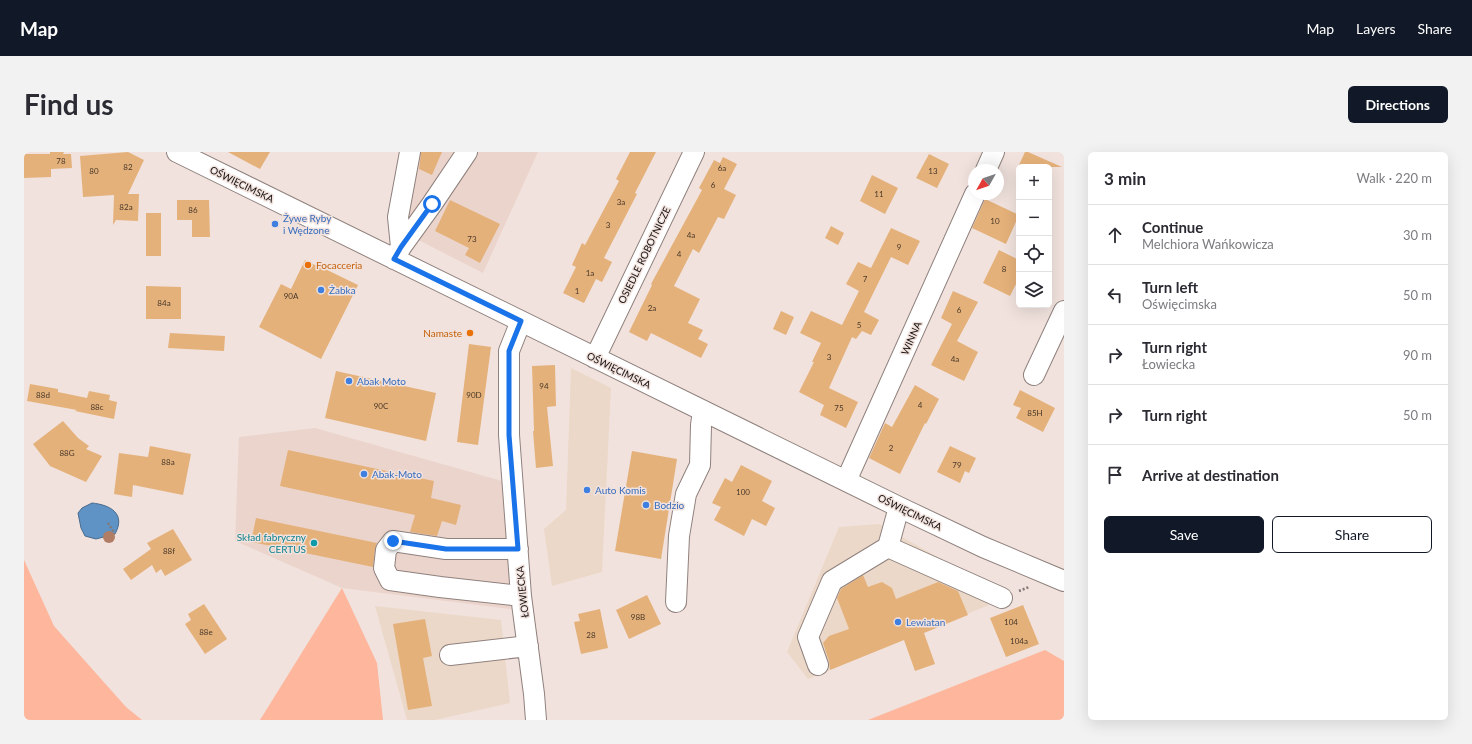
<!DOCTYPE html>
<html lang="en">
<head>
<meta charset="utf-8">
<style>
  body { margin:0; font-family:Lato,sans-serif; background:#f2f2f3; color:#2b2b33 }
  .controls { position:absolute; right:12px; top:12px; display:grid; overflow:hidden; border-radius:6px; box-shadow:0 4px 16px #0002 }
  .controls button { width:36px; height:36px; display:grid; place-items:center; padding:0; border:0; border-bottom:1px solid #e1e1e2; background:#fff; color:#2b2b33; font:20px sans-serif }
  .compass { position:absolute; left:944px; top:12px; width:36px; height:36px; border-radius:50%; background:#fff; box-shadow:0 4px 16px #0002; rotate:230deg }
  .stop { position:absolute; width:12px; height:12px; margin:-9px; border:3px solid #1a73e8; border-radius:50%; background:#fff }
  .stop.end { background:#1a73e8; border-color:#fff; box-shadow:0 1px 4px #0008 }
  .list { margin:0; padding:0; list-style:none }
  h2 { display:flex; justify-content:space-between; align-items:center; height:52px; margin:0; padding:0 16px; font-size:17px }
  h2 small { font-size:13px; font-weight:400; color:#7c7c81 }
  .list li { display:grid; grid-template-columns:26px 1fr auto; gap:12px; align-items:center; box-sizing:border-box; height:60px; padding:0 16px; border-top:1px solid #e1e1e2 }
  .list b { display:block; font-size:15px; white-space:nowrap }
  .list p { margin:0; font-size:13px; white-space:nowrap; color:#7c7c81 }
  .list em { font-size:13px; font-style:normal; color:#7c7c81 }
  .actions { display:flex; gap:8px; padding:12px 16px }
  .actions a { flex:1; padding:9px 0; border:1px solid #111827; border-radius:6px; text-align:center; font-size:14px; color:#111827 }
  .actions .main { background:#111827; color:#fff }
  .icon { flex:none; width:22px; height:22px; fill:none; stroke:currentColor; stroke-width:2; stroke-linecap:round; stroke-linejoin:round }
  .map { position:relative; flex:none; width:1040px; height:568px; overflow:hidden; border-radius:6px }
  header { display:flex; align-items:center; gap:24px; box-sizing:border-box; height:56px; padding:0 20px; background:#111827; color:#fff }
  header strong { font-size:19px }
  nav { display:flex; gap:22px; margin-inline-start:auto; font-size:14px }
  .intro { display:flex; align-items:center; justify-content:space-between; box-sizing:border-box; height:96px; padding:0 24px }
  h1 { margin:0; font-size:28px }
  .button { padding:10px 18px; border-radius:6px; background:#111827; color:#fff; font-size:14px; font-weight:700 }
  main { display:flex; gap:24px; padding:0 24px }
  aside { flex:1; background:#fff; border-radius:6px; box-shadow:0 4px 16px #0002 }
  .map>svg:first-child { display:block }
  .commercial { fill:#ebd8c8 }
  .built { fill:#ebd4cc }
  .green { fill:#feb69c }
  .water { fill:#5f92c5; stroke:#486b8e }
  .building { fill:#e5b17a }
  .lines { fill:none; stroke-linecap:round; stroke-linejoin:round }
  .minor-casing { stroke:#8f817d; stroke-width:22 }
  .path { stroke:#837976; stroke-width:2.5; stroke-dasharray:2 2; stroke-linecap:butt }
  .minor { stroke:#fff; stroke-width:20 }
  .tree { fill:#b27d65 }
  .route { stroke:#1a73e8; stroke-width:5 }
  .shop-dot { fill:#3f7fe0; stroke:#f1e2dd; stroke-width:1.5 }
  .food-dot { fill:#e8710a; stroke:#f1e2dd; stroke-width:1.5 }
  .culture-dot { fill:#0f9aa8; stroke:#f1e2dd; stroke-width:1.5 }
  .labels { text-anchor:middle; stroke-width:3; stroke-linejoin:round; paint-order:stroke }
  .number-label { font-size:8px; fill:#483829 }
  .street-label { font-size:10px; fill:#140f0e; stroke:#f1e2dd }
  .shop-label { font-size:10px; fill:#366cbe; stroke:#f1e2dd; text-anchor:start }
  .food-label { font-size:10px; fill:#c56008; stroke:#f1e2dd; text-anchor:start }
  .culture-label { font-size:10px; fill:#0d838f; stroke:#f1e2dd; text-anchor:end }
</style>
</head>
<body>
<header>
<strong>Map</strong>
<nav><a>Map</a><a>Layers</a><a>Share</a></nav>
</header>
<div class="intro"><h1>Find us</h1><a class="button">Directions</a></div>
<main>
<div class="map">
<svg width="1040" height="568" viewBox="0 0 1040 568">
  <rect width="100%" height="100%" fill="#f1e2dd"/>
  <path class="commercial" d="M547 216 587 236 578 420 528 434 520 377 542 358Z
    M855 372 917 407 965 453 784 527 763 500 815 375Z
    M351 454 477 468 486 551 411 568H383Z"/>
  <path class="built" d="M384 0H514L459 121 365 73Z
    M291 276 489 332 487 457 318 436 211 389 215 285Z"/>
  <path class="green" d="M0 408 30 474 102 555 118 568H0Z
    M318 436 353 511 359 568H236Z
    M1021 498 1040 509V568H844Z"/>
  <path class="water" d="M68 351C87 353 102 362 91 382L72 387 61 384 57 376 54 361 58 356Z"/>
  <path class="building" d="M26 0H40L39 2H47L48 16 27 17V25L0 26V2H26Z
    M104 0 120 8 104 42H115L114 69 92 68 89 73 90 43 59 45 56 4Z
    M204 0H246L236 17Z
    M397 0H418L408 23 395 17Z
    M606 0H632L611 41 613 42 580 106 588 110 578 130 572 127 560 151 539 141 552 115 548 113 558 91 561 93 595 29 592 27Z
    M1001 0H1004L1038 15H994Z
    M905 2 925 12 913 36 892 26Z
    M699 5 713 12 700 37 712 43 700 67 694 65 675 101 669 97 650 134 676 147 664 171 679 178 674 187 684 192 677 206 627 181 623 189 605 180 628 133 627 132 678 38 675 36 690 8 696 11Z
    M848 23 874 36 861 62 836 49Z
    M961 47 995 63 982 92 948 76Z
    M153 48H185L186 85H168V68H153Z
    M426 48 476 72 456 111 441 103 445 96 411 79Z
    M122 61H137V104H122Z
    M807 74 820 81 814 93 801 86Z
    M867 76 896 89 884 113 867 105 840 160 855 168 847 183 838 179 832 187 828 185 805 236 834 250 822 276 796 263 800 253 775 240 790 210H788L797 191 776 181 787 159 818 173 835 139 822 132 834 110 847 116Z
    M975 98 995 108V126L986 144 959 131Z
    M281 108 295 115V114L334 133 297 207 235 175 257 132 267 137Z
    M122 134 157 135V167H122Z
    M929 139 954 150 933 189 954 200 940 229 907 213 928 172 917 166Z
    M757 159 770 165 762 183 749 177Z
    M146 181 201 184 200 199 144 196Z
    M445 192 467 195 454 293 433 290Z
    M531 213 532 254 523 255 529 314 512 316 509 279H510L508 214Z
    M312 219 412 241 402 289 301 266Z
    M6 232 34 237V240L63 246 65 239 86 243 85 248 93 250 90 267 51 259 53 258 3 249Z
    M891 233 915 247 902 272 901 271 876 322 845 306 861 271 868 275Z
    M996 238 1031 256 1019 280 992 266 997 256 989 253Z
    M39 269 54 286 65 294 62 297 78 304 62 330 26 314 9 292Z
    M126 294 167 302 159 343 109 333 108 345 90 342 95 301 124 305Z
    M926 294 952 306 945 321 941 319 936 331 913 320Z
    M264 298 410 329 407 346 437 353 432 373 418 369 413 384 386 380 391 363 256 334Z
    M608 299 653 307 637 407 591 399Z
    M717 313 748 329 738 349 751 356 742 374 728 367 720 384 690 368 697 355 688 351 701 326 708 330Z
    M232 366 353 391 351 397 349 415 227 390Z
    M149 377 168 408 141 424 137 417 132 421 128 413 107 428 99 417 127 397 123 391Z
    M839 423 844 435 858 430 868 436 872 447 914 430 934 439 944 463 900 481 911 512 891 519 880 488 806 518 805 509 799 491 805 484 825 477 813 446 817 437Z
    M623 443 637 472 605 487 592 458Z
    M180 452 203 487 181 502 161 472 167 468 164 462Z
    M999 453 1015 492 982 505 966 466Z
    M576 457 584 496 557 502 550 470 556 469 554 462Z
    M401 467 408 504 399 506 408 554 384 558 369 472Z"/>
  <g class="lines">
    <g class="minor-casing">
      <path id="minor" d="M153 0 875 355 959 395 1040 429
        M962 18 970 0
        M377 95 374 65 386 0
        M370 107 377 95 408 52 443 0
        M497 169 485 199V283L497 444 510 542 512 568
        M571 206 670 0
        M1010 223 1040 159
        M822 329 951 42
        M875 355 864 395 978 446
        M494 397H422L369 389 362 398 360 416 366 428 416 435 497 444
        M652 450 655 384 662 342 676 313 677 273 679 259
        M426 503 504 494
        M794 513 784 485 808 429 864 395"/>
    </g>
    <path class="path" d="M84 371 91 382
      M995 439 1005 435"/>
    <use href="#minor" class="minor"/>
  </g>
  <circle class="tree" cx="85" cy="385" r="6"/>
  <g class="lines">
    <path class="route" d="M369 389 422 397H494L485 283V199L497 169 370 107 377 95 408 52"/>
  </g>
  <g class="shop-dot">
    <circle cx="251" cy="72" r="4"/>
    <circle cx="297" cy="138" r="4"/>
    <circle cx="325" cy="229" r="4"/>
    <circle cx="340" cy="322" r="4"/>
    <circle cx="563" cy="338" r="4"/>
    <circle cx="622" cy="353" r="4"/>
    <circle cx="874" cy="470" r="4"/>
  </g>
  <g class="food-dot">
    <circle cx="284" cy="113" r="4"/>
    <circle cx="446" cy="181" r="4"/>
  </g>
  <circle class="culture-dot" cx="290" cy="391" r="4"/>
  <g class="labels">
    <g class="number-label">
      <text x="37" y="12">78</text>
      <text x="104" y="18">82</text>
      <text x="698" y="19">6a</text>
      <text x="70" y="22">80</text>
      <text x="909" y="22">13</text>
      <text x="689" y="36">6</text>
      <text x="855" y="45">11</text>
      <text x="597" y="53">3a</text>
      <text x="102" y="58">82a</text>
      <text x="169" y="61">86</text>
      <text x="971" y="72">10</text>
      <text x="584" y="76">3</text>
      <text x="667" y="86">4a</text>
      <text x="448" y="90">73</text>
      <text x="875" y="98">9</text>
      <text x="655" y="105">4</text>
      <text x="980" y="120">8</text>
      <text x="566" y="124">1a</text>
      <text x="841" y="130">7</text>
      <text x="553" y="142">1</text>
      <text x="267" y="147">90A</text>
      <text x="140" y="154">84a</text>
      <text x="628" y="159">2a</text>
      <text x="935" y="161">6</text>
      <text x="835" y="176">5</text>
      <text x="805" y="208">3</text>
      <text x="931" y="210">4a</text>
      <text x="520" y="237">94</text>
      <text x="19" y="246">88d</text>
      <text x="450" y="246">90D</text>
      <text x="896" y="256">4</text>
      <text x="357" y="257">90C</text>
      <text x="73" y="258">88c</text>
      <text x="815" y="259">75</text>
      <text x="1011" y="264">85H</text>
      <text x="867" y="299">2</text>
      <text x="43" y="304">88G</text>
      <text x="144" y="313">88a</text>
      <text x="933" y="316">79</text>
      <text x="719" y="343">100</text>
      <text x="145" y="402">88f</text>
      <text x="614" y="468">98B</text>
      <text x="987" y="473">104</text>
      <text x="182" y="483">88e</text>
      <text x="567" y="486">28</text>
      <text x="995" y="492">104a</text>
    </g>
    <g class="street-label">
      <text transform="translate(218 32) rotate(26)" y="4">OŚWIĘCIMSKA</text>
      <text transform="translate(620 103) rotate(-64)" y="4">OSIEDLE ROBOTNICZE</text>
      <text transform="translate(887 186) rotate(-66)" y="4">WINNA</text>
      <text transform="translate(595 218) rotate(26)" y="4">OŚWIĘCIMSKA</text>
      <text transform="translate(886 360) rotate(26)" y="4">OŚWIĘCIMSKA</text>
      <text transform="translate(498 440) rotate(-96)" y="4">ŁOWIECKA</text>
    </g>
    <g class="shop-label">
      <text x="259" y="70">Żywe Ryby<tspan x="259" dy="12">i Wędzone</tspan></text>
      <text x="305" y="142">Żabka</text>
      <text x="333" y="233">Abak Moto</text>
      <text x="348" y="326">Abak-Moto</text>
      <text x="571" y="342">Auto Komis</text>
      <text x="630" y="357">Bodzio</text>
      <text x="882" y="474">Lewiatan</text>
    </g>
    <g class="food-label">
      <text x="292" y="117">Focacceria</text>
      <text x="438" y="185" text-anchor="end">Namaste</text>
    </g>
    <g class="culture-label">
      <text x="282" y="389">Skład fabryczny<tspan x="282" dy="12">CERTUS</tspan></text>
    </g>
  </g>
</svg>
<div class="controls">
<button>+</button>
<button>−</button>
<button><svg class="icon" aria-label="locate" viewBox="0 0 24 24"><circle cx="12" cy="12" r="6"/><path d="M12 2v4M12 18v4M2 12h4M18 12h4"/></svg></button>
<button><svg class="icon" aria-label="layers" viewBox="0 0 24 24"><path d="M12 4l9 5-9 5-9-5zM3 14l9 5 9-5"/></svg></button>
</div>
<svg class="compass" viewBox="-18 -18 36 36"><path d="M0-13l5 13h-10z" fill="#e53935"/><path d="M0 13l5-13h-10z" fill="#7c7c81"/></svg>
<div class="stop" style="left:408px;top:52px"></div>
<div class="stop end" style="left:369px;top:389px"></div>
</div>
<aside>
<h2>3 min<small>Walk · 220 m</small></h2>
<ul class="list">
<li><svg class="icon" aria-label="ahead" viewBox="0 0 24 24"><path d="M12 20V5M6 11l6-6 6 6"/></svg><div><b>Continue</b><p>Melchiora Wańkowicza</p></div><em>30 m</em></li>
<li><svg class="icon" aria-label="left" viewBox="0 0 24 24"><path d="M17 20v-9H6M10 6l-5 5 5 5"/></svg><div><b>Turn left</b><p>Oświęcimska</p></div><em>50 m</em></li>
<li><svg class="icon" aria-label="right" viewBox="0 0 24 24"><path d="M7 20v-9h11M14 6l5 5-5 5"/></svg><div><b>Turn right</b><p>Łowiecka</p></div><em>90 m</em></li>
<li><svg class="icon" aria-label="right" viewBox="0 0 24 24"><path d="M7 20v-9h11M14 6l5 5-5 5"/></svg><div><b>Turn right</b></div><em>50 m</em></li>
<li><svg class="icon" aria-label="arrive" viewBox="0 0 24 24"><path d="M6 21V4h12l-3 4 3 4H6"/></svg><div><b>Arrive at destination</b></div></li>
</ul>
<div class="actions"><a class="main">Save</a><a>Share</a></div>
</aside>
</main>
</body>
</html>
